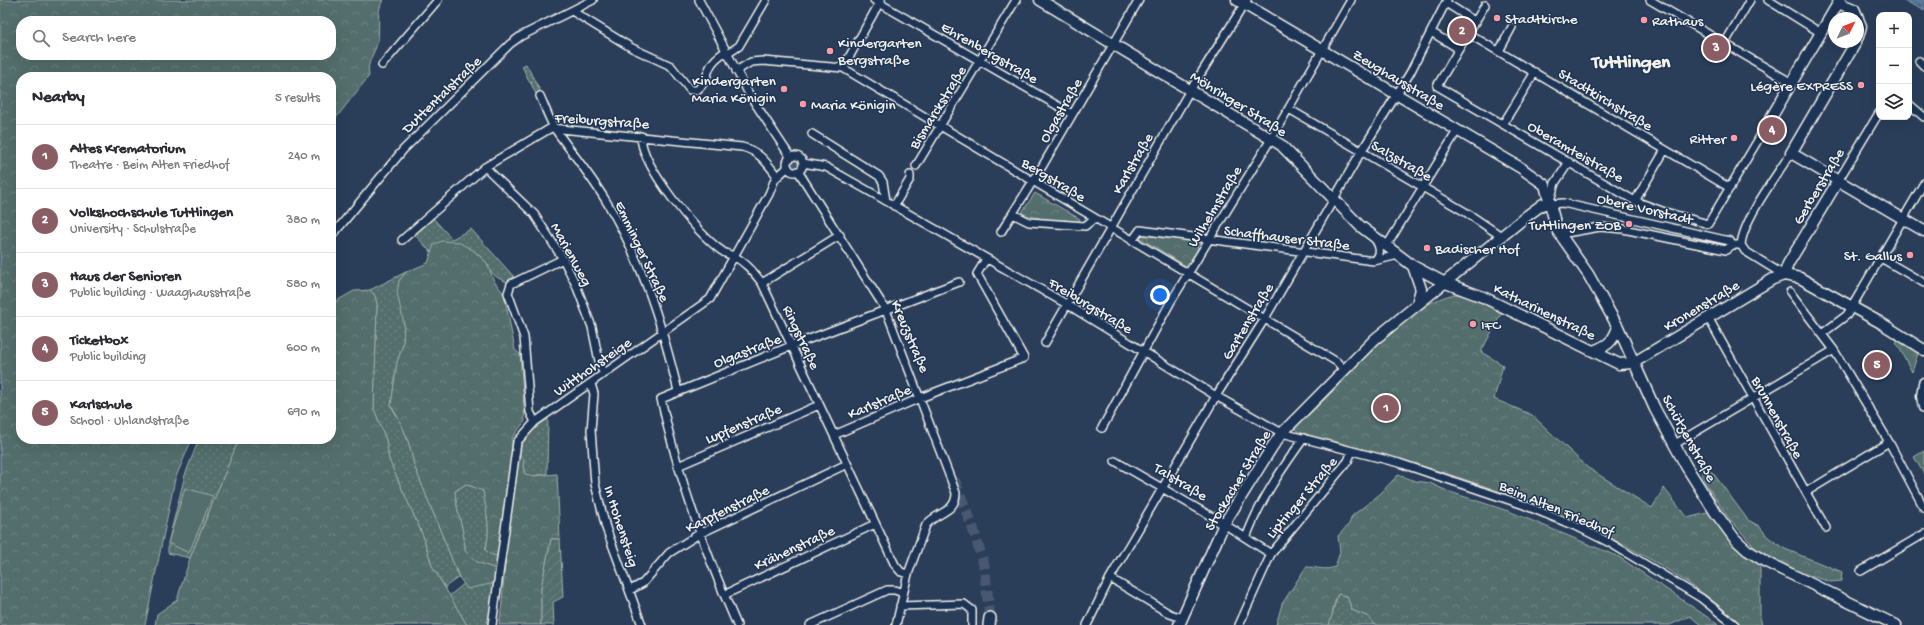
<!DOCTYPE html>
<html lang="en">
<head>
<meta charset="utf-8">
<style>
  body { margin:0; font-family:"Gochi Hand",sans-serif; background:#f7f7f7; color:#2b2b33 }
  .controls { position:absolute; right:12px; top:12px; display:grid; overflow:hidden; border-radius:8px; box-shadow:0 4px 16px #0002 }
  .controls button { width:36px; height:36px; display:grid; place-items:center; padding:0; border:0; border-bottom:1px solid #e1e1e2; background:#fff; color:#2b2b33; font:20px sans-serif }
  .compass { position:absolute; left:1828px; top:12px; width:36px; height:36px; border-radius:50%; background:#fff; box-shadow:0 4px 16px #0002; rotate:47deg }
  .you { position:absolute; left:1160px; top:295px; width:14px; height:14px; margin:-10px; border:3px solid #fff; border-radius:50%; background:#1a73e8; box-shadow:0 0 0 6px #1a73e833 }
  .badge { display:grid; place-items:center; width:26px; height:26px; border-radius:50%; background:#8a5d65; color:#fff; font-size:13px; font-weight:700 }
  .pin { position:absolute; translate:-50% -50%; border:2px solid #fff; box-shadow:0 1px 4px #0006 }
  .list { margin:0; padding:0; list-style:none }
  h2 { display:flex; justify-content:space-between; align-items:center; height:52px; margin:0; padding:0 16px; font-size:17px }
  h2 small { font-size:13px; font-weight:400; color:#7c7c81 }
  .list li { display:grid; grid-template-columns:26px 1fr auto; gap:12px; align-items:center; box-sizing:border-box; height:64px; padding:0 16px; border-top:1px solid #e1e1e2 }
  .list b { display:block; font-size:15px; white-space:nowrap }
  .list p { margin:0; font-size:13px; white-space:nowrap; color:#7c7c81 }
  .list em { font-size:13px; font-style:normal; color:#7c7c81 }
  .icon { flex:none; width:22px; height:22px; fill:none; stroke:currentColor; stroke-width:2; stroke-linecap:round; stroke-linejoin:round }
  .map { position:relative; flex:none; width:1924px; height:625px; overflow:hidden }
  .search { position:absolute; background:#fff; box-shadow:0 4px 16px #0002; left:16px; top:16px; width:320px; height:44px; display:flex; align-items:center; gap:10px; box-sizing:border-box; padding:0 14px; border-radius:16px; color:#7c7c81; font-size:15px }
  .panel { position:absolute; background:#fff; box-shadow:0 4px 16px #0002; left:16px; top:72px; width:320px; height:372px; border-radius:16px }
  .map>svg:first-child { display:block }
  .grass { fill:url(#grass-dots); stroke:#a3b0aa }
  .forest { fill:url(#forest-crowns); stroke:#a3b0aa; fill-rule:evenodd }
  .garden { fill:url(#garden-furrows); stroke:#a3b0aa }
  .pitch { fill:#526e6c; stroke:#a3b0aa }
  .water { fill:url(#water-rules); stroke:#8ca1b2 }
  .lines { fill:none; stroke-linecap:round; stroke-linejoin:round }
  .primary-tunnel { stroke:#48596f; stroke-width:11; stroke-dasharray:11 5.5; stroke-linecap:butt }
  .street-casing { stroke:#f4f1e8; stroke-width:10 }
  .secondary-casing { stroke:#f4f1e8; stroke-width:13 }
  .primary-casing { stroke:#f4f1e8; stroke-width:14 }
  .street { stroke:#1d3557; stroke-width:7 }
  .secondary { stroke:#1d3557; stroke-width:10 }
  .primary { stroke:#1d3557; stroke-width:11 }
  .poi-dot { fill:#ff9aa2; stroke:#1d3557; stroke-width:1.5 }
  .labels { text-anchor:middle; stroke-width:3; stroke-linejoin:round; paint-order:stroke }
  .poi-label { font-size:15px; fill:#f4f1e8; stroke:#1d3557; text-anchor:start }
  .street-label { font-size:15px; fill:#f4f1e8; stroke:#1d3557 }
  .district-label { font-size:19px; font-weight:bold; fill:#f4f1e8; stroke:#1d3557 }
</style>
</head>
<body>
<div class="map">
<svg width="1924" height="625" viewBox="0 0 1924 625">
  <defs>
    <pattern id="grass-dots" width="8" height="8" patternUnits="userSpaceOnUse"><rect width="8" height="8" fill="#526e6c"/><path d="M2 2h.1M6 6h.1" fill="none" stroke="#6c8381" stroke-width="1.8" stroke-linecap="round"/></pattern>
    <pattern id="forest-crowns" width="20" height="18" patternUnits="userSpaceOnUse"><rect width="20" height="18" fill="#526e6c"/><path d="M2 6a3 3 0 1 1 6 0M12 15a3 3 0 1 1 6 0" fill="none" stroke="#6c8381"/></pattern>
    <pattern id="garden-furrows" width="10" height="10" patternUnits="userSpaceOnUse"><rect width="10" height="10" fill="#526e6c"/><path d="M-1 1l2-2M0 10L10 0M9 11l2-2" fill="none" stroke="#6c8381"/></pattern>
    <pattern id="water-rules" width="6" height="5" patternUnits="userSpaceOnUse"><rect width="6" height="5" fill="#466b8e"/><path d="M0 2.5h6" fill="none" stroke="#61819e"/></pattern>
  </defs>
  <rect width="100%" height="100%" fill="#2a3e5a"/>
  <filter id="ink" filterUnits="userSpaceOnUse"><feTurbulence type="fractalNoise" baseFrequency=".025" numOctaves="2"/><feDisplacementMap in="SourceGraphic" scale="8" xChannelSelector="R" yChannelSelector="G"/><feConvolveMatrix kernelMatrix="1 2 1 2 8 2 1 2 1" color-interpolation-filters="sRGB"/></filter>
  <g filter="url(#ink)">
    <path class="grass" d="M526 64 542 94 537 96 531 84 533 82 530 83 522 66Z
      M432 217 452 239 471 229 515 278 511 283C503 281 494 277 490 270 488 268 488 265 486 262 469 243 453 240 431 252L413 233Z
      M406 272 399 281 404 324 403 345 397 362 391 406C403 424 410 444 414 465L459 577 445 587 432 566 423 536 389 460 386 440 374 409 377 304 375 296 370 290Z
      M548 419 547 474 532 476 525 474 523 467 524 459 519 454C523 435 532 429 548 419Z
      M199 439H239L190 558 168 553V543L185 475Z
      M466 484 483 491C486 511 492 530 485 550L499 556 496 569 477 562 465 551C465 531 456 512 455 491Z
      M470 579 495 583 488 625H467L449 596Z
      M1338 594 1347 596 1352 610 1369 617 1374 625H1329Z"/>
    <path class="forest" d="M0 0H383C376 11 380 28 378 40 375 55 366 60 369 76L336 118 331 129V77H21V439H192L175 479 145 625H0ZM21 21H331V55H21Z
      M1035 193 1080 219 1079 222 1043 219 1021 214Z
      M1141 235 1196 241 1198 244 1197 251 1186 266 1140 238Z
      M442 241 458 242 473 250 487 263 494 281 504 294 515 350 520 354 525 421 512 438V448L524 459 523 467 525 474 532 476 557 474 560 539H551L541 588V625H499C503 603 503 580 506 557L492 555 485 550C492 530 486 512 483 491L466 484 455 491C456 512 465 531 465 551L477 562 496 569 495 583 467 589 459 577 414 465C410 443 403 424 391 406L397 362 403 345 404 324 397 293 399 281 406 272 428 263 434 244Z
      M370 290 375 296 377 304 374 409 386 440 389 460 423 536 432 566 467 625H155L157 614 177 600 190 558 239 439H331V304L354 291Z
      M1455 294 1466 296 1502 312 1481 352 1503 365 1494 399 1532 415 1588 468 1652 508 1664 488 1687 518 1711 512 1760 562V617L1762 625H1742C1627 521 1446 470 1298 432L1295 428C1306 417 1317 407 1328 396 1360 364 1409 303 1455 294Z
      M1892 334 1919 350 1912 372Z
      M1706 468 1713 473 1748 520 1759 526 1768 537 1785 549 1842 572 1841 581 1831 582 1804 574 1756 549 1728 517 1702 478V470Z
      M1398 475 1416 481 1430 483 1447 491 1511 512 1619 557 1719 625H1701L1690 616 1670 625H1374L1369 617 1352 610 1347 596 1338 594C1333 603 1333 615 1329 625H1276L1282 604 1306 567C1317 567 1325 571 1335 567L1340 552 1338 536 1349 524 1352 516 1380 494Z"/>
    <path class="garden" d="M551 539H560L563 597 553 602 554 625H541V588Z"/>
    <path class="pitch" d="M1924 451V474L1914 457Z
      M185 488 213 496 189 553 168 543Z"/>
    <path class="water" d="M1904 0H1924V10L1907 2Z"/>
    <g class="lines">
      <path class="primary-tunnel" d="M785 148 804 180
        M954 480 972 525 984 565 990 618"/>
      <g class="street-casing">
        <path id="street" d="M699 0 749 94 791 158
          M874 0 1072 114
          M1650 0 1792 83
          M1768 0 1821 33
          M1446 3 1476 22
          M1485 5 1437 86 1635 201 1662 211 1708 224 1761 135
          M572 11 632 48 671 66 690 90H697C706 83 706 76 710 67 713 60 720 55 726 51
          M1431 32 1459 49
          M1469 34 1730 188
          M1725 43 1750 0
          M1499 51 1512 27
          M727 54 739 46 766 0
          M1919 61 1924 66
          M382 65 438 0
          M843 68 881 0
          M736 71 751 62 763 61 843 68 1337 362 1344 370
          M540 96C545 107 549 119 555 129 572 153 591 176 606 201 642 260 662 325 678 391
          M1909 104 1924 117
          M1289 109 1467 213 1501 236
          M1503 124 1535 72
          M812 134 879 176 883 182 886 201
          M641 136C641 166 697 234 722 251 725 254 730 254 733 256 746 262 754 273 762 283L895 565 901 572 908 574
          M787 164a8 8 0 1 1 16 0a8 8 0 1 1-16 0Z
          M803 163 826 167 874 194 1068 305 1216 396 1282 433 1399 463 1524 505 1580 528 1610 543 1701 598 1735 625
          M916 166 1016 0
          M485 167 534 214 563 259 576 285 592 327 600 366 604 374
          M798 171 886 310 956 493C956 513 936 512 926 525L908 574 896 625
          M1838 181 1879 113
          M1550 201 1555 183 1569 162
          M1635 201 1665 150
          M1550 204 1563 203 1725 240 1730 241 1732 245
          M894 206 910 179V175
          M1013 214 1029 222 1085 226 1095 218
          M1557 230 1566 233 1600 227 1623 229 1726 250 1732 245H1741
          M1001 232 1043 165 1139 0
          M331 237 403 150 510 44 521 36 593 0
          M402 240 485 167 551 128 742 147C759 151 767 163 777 176
          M1132 241 1140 230 1374 261 1398 255
          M1741 245C1743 220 1776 176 1791 153
          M1741 245 1745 251 1784 275
          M1386 247 1457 131
          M1881 258 1924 283
          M1374 261C1382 254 1380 247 1375 239
          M762 283 840 235
          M1790 292 1834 350 1889 442 1924 508
          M1709 319 1826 528
          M1823 333 1847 315 1924 183
          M1045 343 1186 97 1247 0
          M591 384 594 394 591 430 595 484 606 528 642 625
          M535 422 530 412 524 337 508 293 511 284 563 259
          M1102 428 1170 303 1271 139 1351 0
          M834 435 920 398 1024 358 977 274 986 259
          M1675 444 1834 350
          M1115 461 1214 518
          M678 466 819 405
          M1806 492 1889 442
          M1224 524 1271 554
          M1246 538C1259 502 1281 470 1304 438
          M1861 571 1924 534
          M1110 578 1170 614 1182 618
          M630 590 643 583 669 553 699 534 847 464
          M724 595 875 524
          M900 606 964 604 972 610V625
          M492 625 517 442 535 422 710 299 769 194 775 179 788 167
          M737 625C705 552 678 477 661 399L791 346 959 282
          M810 625 887 590H895L903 593
          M1087 625 1110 578 1216 396 1264 320 1361 152 1410 73 1447 0
          M1239 625 1271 554 1348 461 1352 451"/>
      </g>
      <g class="secondary-casing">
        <path id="secondary" d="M1040 0 1281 145 1360 226 1413 266 1443 282 1483 297 1619 364 1633 363 1773 279 1784 275 1800 278 1881 323 1924 350
          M1237 0 1521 168 1545 185 1557 230 1588 274 1618 327 1655 409 1686 466 1715 512 1735 539 1747 550 1766 562 1896 625
          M1838 3 1854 9 1858 18
          M1858 19 1861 26 1858 37
          M1856 42 1791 153 1924 231
          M1761 135 1840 0
          M1413 266 1421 289 1417 304
          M1784 275 1788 264 1838 181
          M1593 351C1607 346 1613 342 1618 327
          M1924 383 1922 396 1924 407
          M1214 518 1224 524
          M1179 625 1224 524 1272 447 1282 433 1375 339 1528 215 1543 204H1550"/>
      </g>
      <g class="primary-casing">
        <path id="primary" d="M989 625 990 618"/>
      </g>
      <use href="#street" class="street"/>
      <use href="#secondary" class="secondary"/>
      <use href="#primary" class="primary"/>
    </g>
  </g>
  <g class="poi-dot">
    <circle cx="1497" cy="18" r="4"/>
    <circle cx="1644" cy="20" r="4"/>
    <circle cx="830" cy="51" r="4"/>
    <circle cx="1861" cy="85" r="4"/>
    <circle cx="784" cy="89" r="4"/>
    <circle cx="803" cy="104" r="4"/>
    <circle cx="1734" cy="138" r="4"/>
    <circle cx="1629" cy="224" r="4"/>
    <circle cx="1427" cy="248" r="4"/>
    <circle cx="1910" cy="255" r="4"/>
    <circle cx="1473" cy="324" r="4"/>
  </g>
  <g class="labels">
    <g class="poi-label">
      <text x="1505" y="23">Stadtkirche</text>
      <text x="1652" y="25">Rathaus</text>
      <text x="838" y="47">Kindergarten<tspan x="838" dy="17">Bergstraße</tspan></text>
      <text x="776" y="85" text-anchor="end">Kindergarten<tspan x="776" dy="17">Maria Königin</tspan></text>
      <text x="1853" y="90" text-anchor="end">Légère EXPRESS</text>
      <text x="811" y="109">Maria Königin</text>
      <text x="1726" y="143" text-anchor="end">Ritter</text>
      <text x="1621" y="229" text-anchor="end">Tuttlingen ZOB</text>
      <text x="1435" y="253">Badischer Hof</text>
      <text x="1902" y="260" text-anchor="end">St. Gallus</text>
      <text x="1481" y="329">IFC</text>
    </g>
    <g class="street-label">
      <text transform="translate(990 52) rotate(30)" y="5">Ehrenbergstraße</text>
      <text transform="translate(1399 79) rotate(31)" y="5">Zeughausstraße</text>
      <text transform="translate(441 94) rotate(-44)" y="5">Duttentalstraße</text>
      <text transform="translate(1606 99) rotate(31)" y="5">Stadtkirchstraße</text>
      <text transform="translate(1239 103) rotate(32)" y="5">Möhringer Straße</text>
      <text transform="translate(937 107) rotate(-58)" y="5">Bismarckstraße</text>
      <text transform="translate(1060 110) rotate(-60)" y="5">Olgastraße</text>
      <text transform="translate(602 120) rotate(4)" y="5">Freiburgstraße</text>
      <text transform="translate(1576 151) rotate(30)" y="5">Oberamteistraße</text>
      <text transform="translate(1402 160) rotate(30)" y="5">Salzstraße</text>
      <text transform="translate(1132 163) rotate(-60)" y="5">Karlstraße</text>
      <text transform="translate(1054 179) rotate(31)" y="5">Bergstraße</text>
      <text transform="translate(1818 186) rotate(-59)" y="5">Gerberstraße</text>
      <text transform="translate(1214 206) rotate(-59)" y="5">Wilhelmstraße</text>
      <text transform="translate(1645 208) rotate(13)" y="5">Obere Vorstadt</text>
      <text transform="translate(1287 237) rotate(7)" y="5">Schaffhauser Straße</text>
      <text transform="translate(643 251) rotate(65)" y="5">Emminger Straße</text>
      <text transform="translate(572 254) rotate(61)" y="5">Marienweg</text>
      <text transform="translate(1091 305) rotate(31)" y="5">Freiburgstraße</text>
      <text transform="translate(1701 305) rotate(-31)" y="5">Kronenstraße</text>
      <text transform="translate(1545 311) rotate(26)" y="5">Katharinenstraße</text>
      <text transform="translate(1247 321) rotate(-59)" y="5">Gartenstraße</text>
      <text transform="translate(911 336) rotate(67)" y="5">Kreuzstraße</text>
      <text transform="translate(802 337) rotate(65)" y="5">Ringstraße</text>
      <text transform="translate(747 350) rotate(-21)" y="5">Olgastraße</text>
      <text transform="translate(592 366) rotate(-35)" y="5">Witthohsteige</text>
      <text transform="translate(879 401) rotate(-23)" y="5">Karlstraße</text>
      <text transform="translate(1778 417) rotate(61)" y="5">Brunnenstraße</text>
      <text transform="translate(743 423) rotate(-23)" y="5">Lupfenstraße</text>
      <text transform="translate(1690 438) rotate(61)" y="5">Schützenstraße</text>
      <text transform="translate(1237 480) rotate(-59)" y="5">Stockacher Straße</text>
      <text transform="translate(1181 481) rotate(31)" y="5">Talstraße</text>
      <text transform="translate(1301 497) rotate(-50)" y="5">Liptinger Straße</text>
      <text transform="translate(727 508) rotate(-26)" y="5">Karpfenstraße</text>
      <text transform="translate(1557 508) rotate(23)" y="5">Beim Alten Friedhof</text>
      <text transform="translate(622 526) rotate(72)" y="5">In Hohensteig</text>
      <text transform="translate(794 547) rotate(-25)" y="5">Krähenstraße</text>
    </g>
    <g class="district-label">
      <text x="1631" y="67">Tuttlingen</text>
    </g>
  </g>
</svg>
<div class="controls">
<button>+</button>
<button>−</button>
<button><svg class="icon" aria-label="layers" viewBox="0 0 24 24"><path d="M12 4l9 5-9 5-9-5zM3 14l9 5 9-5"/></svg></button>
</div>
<svg class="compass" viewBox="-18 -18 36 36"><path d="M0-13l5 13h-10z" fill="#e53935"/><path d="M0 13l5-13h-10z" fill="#7c7c81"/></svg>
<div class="you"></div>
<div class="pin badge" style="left:1386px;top:408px">1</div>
<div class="pin badge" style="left:1462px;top:31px">2</div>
<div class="pin badge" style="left:1716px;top:48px">3</div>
<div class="pin badge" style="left:1772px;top:130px">4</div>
<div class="pin badge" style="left:1877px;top:365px">5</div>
<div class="search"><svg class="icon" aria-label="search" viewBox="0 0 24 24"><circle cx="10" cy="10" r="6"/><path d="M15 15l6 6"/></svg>Search here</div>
<section class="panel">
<h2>Nearby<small>5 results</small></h2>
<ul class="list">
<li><span class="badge">1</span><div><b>Altes Krematorium</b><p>Theatre · Beim Alten Friedhof</p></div><em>240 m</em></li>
<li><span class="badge">2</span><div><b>Volkshochschule Tuttlingen</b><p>University · Schulstraße</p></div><em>380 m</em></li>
<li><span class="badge">3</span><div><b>Haus der Senioren</b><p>Public building · Waaghausstraße</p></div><em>580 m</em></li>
<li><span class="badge">4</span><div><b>Ticketbox</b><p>Public building</p></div><em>600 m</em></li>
<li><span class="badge">5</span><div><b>Karlschule</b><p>School · Uhlandstraße</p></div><em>690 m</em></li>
</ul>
</section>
</div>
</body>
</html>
